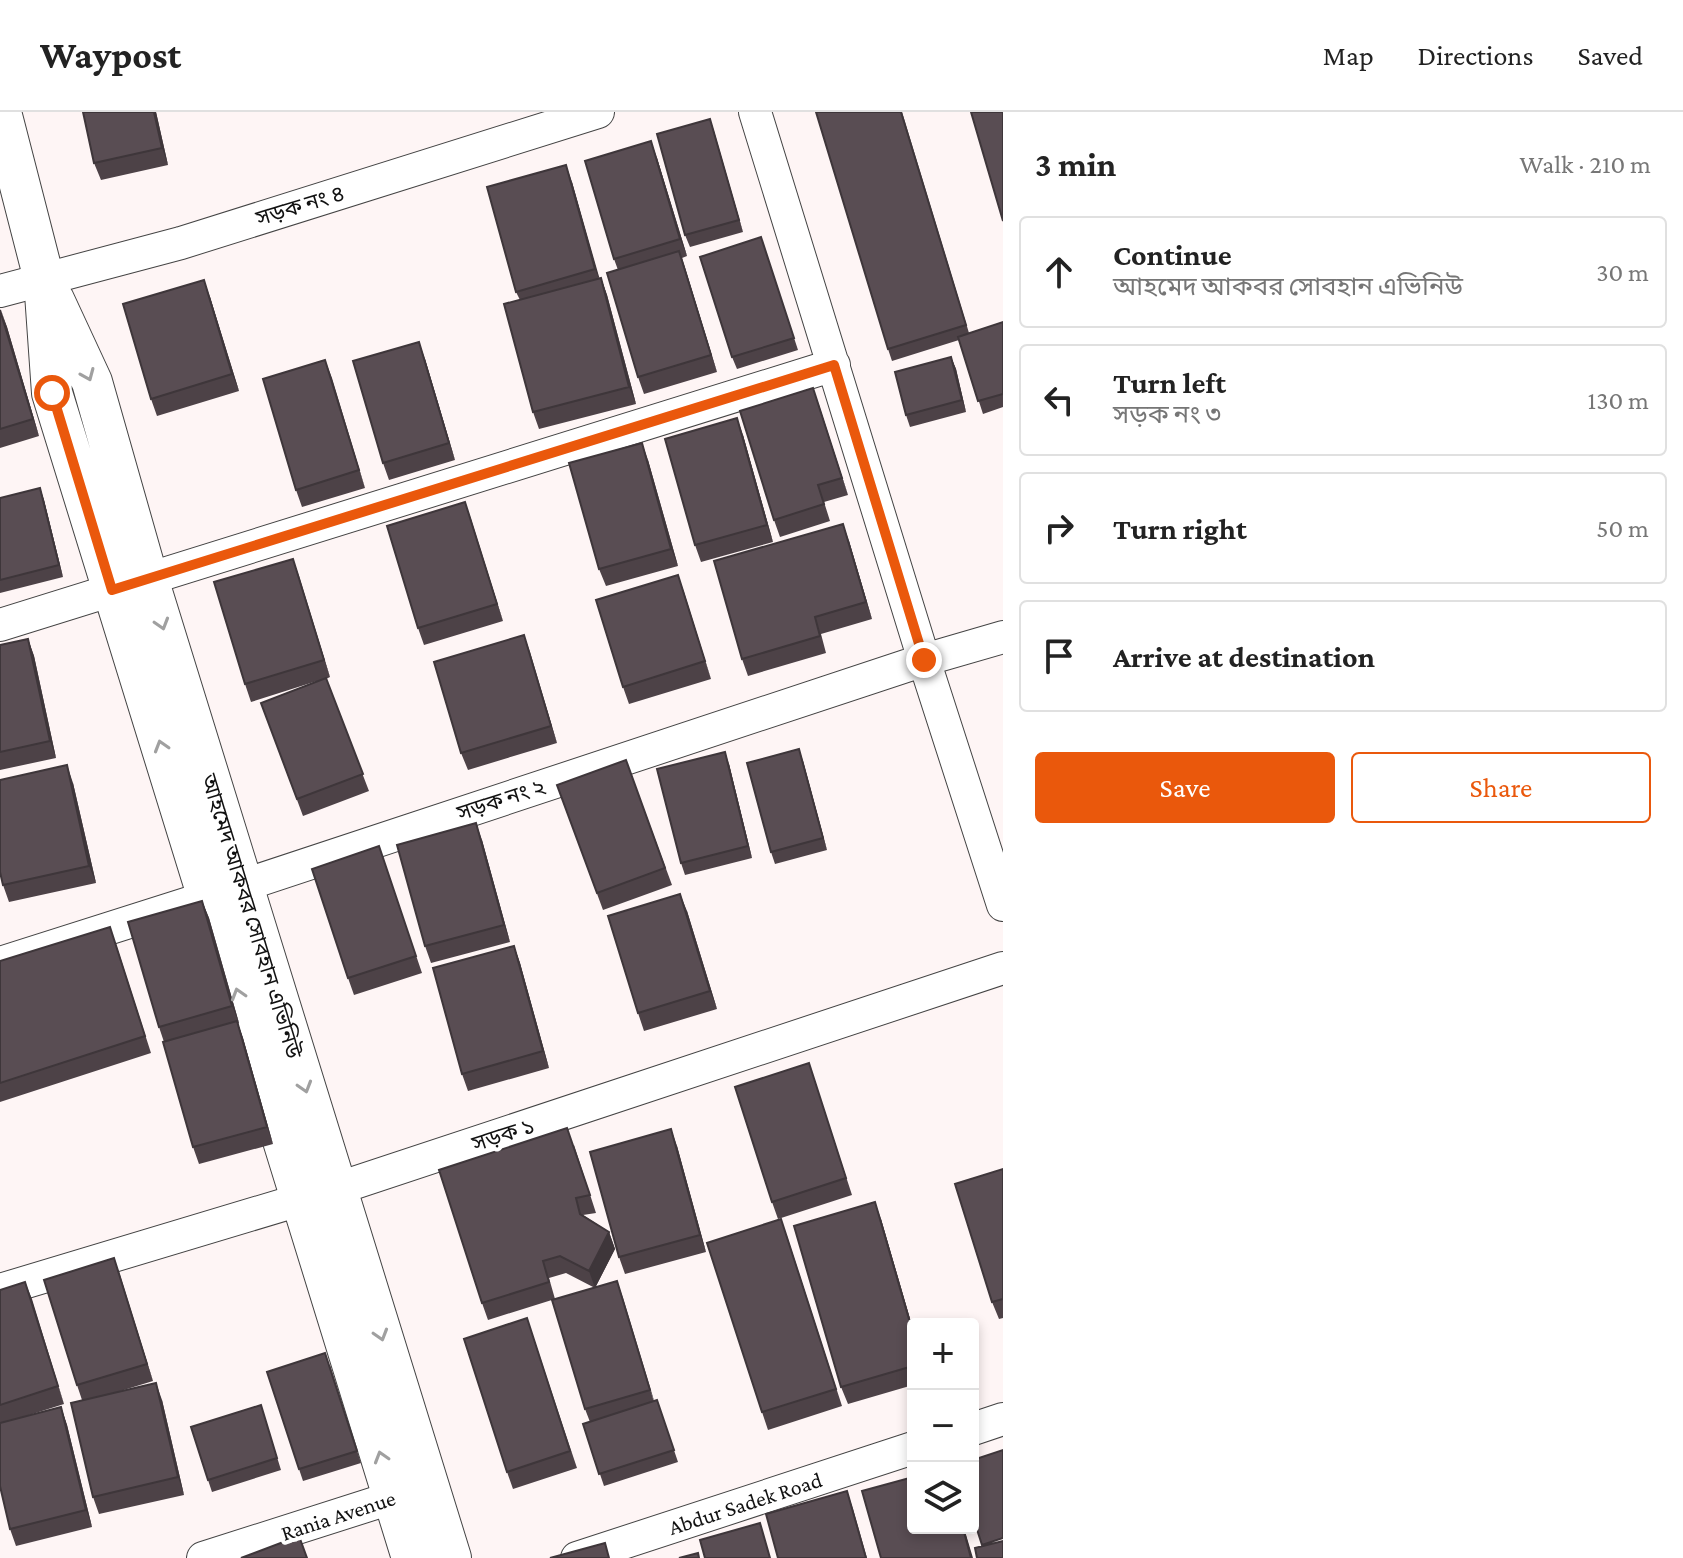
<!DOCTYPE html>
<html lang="en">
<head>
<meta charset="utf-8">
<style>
  body { margin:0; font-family:"Crimson Pro","Noto Sans Bengali",serif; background:#f6f6f6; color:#222 }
  .controls { position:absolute; right:24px; bottom:24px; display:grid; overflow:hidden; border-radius:8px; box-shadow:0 4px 12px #0003 }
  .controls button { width:72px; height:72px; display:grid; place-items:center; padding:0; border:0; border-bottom:2px solid #e0e0e0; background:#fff; color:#222; font:40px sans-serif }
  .stop { position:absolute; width:24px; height:24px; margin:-18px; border:6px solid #ea580c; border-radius:50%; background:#fff }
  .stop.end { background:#ea580c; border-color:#fff; box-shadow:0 2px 8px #0008 }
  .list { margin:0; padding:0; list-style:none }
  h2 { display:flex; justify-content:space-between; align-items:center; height:104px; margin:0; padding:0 32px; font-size:34px }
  h2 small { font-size:26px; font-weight:400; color:#767676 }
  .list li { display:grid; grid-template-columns:52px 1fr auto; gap:24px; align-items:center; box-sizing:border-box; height:112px; margin:0 16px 16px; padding:0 16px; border:2px solid #e0e0e0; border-radius:8px }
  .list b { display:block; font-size:30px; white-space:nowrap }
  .list p { margin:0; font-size:26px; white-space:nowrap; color:#767676 }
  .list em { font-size:26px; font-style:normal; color:#767676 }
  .actions { display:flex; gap:16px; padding:24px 32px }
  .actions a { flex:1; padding:18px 0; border:2px solid #ea580c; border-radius:8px; text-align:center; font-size:28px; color:#ea580c }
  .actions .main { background:#ea580c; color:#fff }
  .icon { flex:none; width:44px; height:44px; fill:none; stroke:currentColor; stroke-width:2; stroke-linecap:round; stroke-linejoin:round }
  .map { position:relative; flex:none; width:1003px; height:1446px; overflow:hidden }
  header { display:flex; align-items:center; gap:48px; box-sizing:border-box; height:112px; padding:0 40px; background:#fff; border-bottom:2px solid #e0e0e0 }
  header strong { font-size:38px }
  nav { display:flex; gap:44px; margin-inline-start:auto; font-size:28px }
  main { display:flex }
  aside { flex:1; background:#fff }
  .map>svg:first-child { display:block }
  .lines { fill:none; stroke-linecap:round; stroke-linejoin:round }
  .minor-casing { stroke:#444; stroke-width:34 }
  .tertiary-casing { stroke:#444; stroke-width:42 }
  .minor { stroke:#fff; stroke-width:32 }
  .tertiary { stroke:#fff; stroke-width:40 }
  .wall { fill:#4d4247 }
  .shaded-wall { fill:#3e363a }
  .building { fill:#594d53; stroke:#3e363a; stroke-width:2 }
  .oneway { stroke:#a0a0a0 }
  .route { stroke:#ea580c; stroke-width:10 }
  .labels { text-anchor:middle; stroke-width:8; stroke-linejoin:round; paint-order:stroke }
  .street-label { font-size:22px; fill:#111; stroke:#fff }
</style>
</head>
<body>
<header>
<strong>Waypost</strong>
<nav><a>Map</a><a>Directions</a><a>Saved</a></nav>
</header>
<main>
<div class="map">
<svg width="1003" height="1446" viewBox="0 0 1003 1446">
  <rect width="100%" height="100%" fill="#fef5f5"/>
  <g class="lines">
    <g class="minor-casing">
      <path id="minor" d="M755 0 924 548 1003 793
        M0 179 181 131 598 0
        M0 513 834 253
        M0 851 208 785 924 548 1003 525
        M0 1178 336 1077 1003 856
        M973 1317 1003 1307
        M203 1446 413 1379
        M577 1446 913 1336"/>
    </g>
    <g class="tertiary-casing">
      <path id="tertiary" d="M1 0 44 167 52 281 412 1446
        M54 188 92 270 148 467 451 1446"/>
    </g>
    <use href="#minor" class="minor"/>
    <use href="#tertiary" class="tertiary"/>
  </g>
  <path class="wall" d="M83 0H156L168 53 101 68 94 51Z
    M902 0 969 221 1003 210V295L983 302 959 228 892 249 888 237Z
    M710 7 743 120 690 135 685 123Z
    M657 46 687 144 682 146 717 260 644 282 638 265 618 158 614 147Z
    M572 70 599 167 601 166 607 183 636 292 539 317 533 300 520 188 516 180Z
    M761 125 798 238 737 257 732 245Z
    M210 185 239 279 157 304 151 287Z
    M0 198 7 215 39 324 0 336Z
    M951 245 956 257 966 300 910 315 906 303Z
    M425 247 455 348 389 368 383 351Z
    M325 248 365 376 302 395 296 378Z
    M813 276 848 383 824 390 830 409 780 425 774 408Z
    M743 323 773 430 701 450 695 433Z
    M648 348 678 454 606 474 599 457Z
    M40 376 44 388 63 465 0 481V386Z
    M465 390 503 509 424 533 418 516Z
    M849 429 872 507 821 522 826 541 748 564 742 547Z
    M293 447 330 565 326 567 369 679 303 704 261 591 317 569 251 590 245 572Z
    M678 463 711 567 629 592 623 575Z
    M524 523 557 631 468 658 461 641Z
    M28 527 34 544 56 646 0 658V533Z
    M626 648 672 773 603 798 557 673Z
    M803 649 827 738 775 752 771 740Z
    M729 652 752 746 685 763 681 751Z
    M73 671 96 771 9 790 3 773Z
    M482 728 510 830 431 851 425 834Z
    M379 734 422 861 354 883 348 866Z
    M202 789 209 806 239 911 238 912 243 926 273 1032 199 1052 193 1035 164 930 159 915Z
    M687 799 717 897 644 919 638 901Z
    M116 832 151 941 0 990V849Z
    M514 834 520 851 549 956 468 979 462 962Z
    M809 951 852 1083 778 1107 772 1090Z
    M574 1033 596 1101 583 1103 609 1120 615 1137 595 1176 617 1169 654 1290 657 1288 678 1350 604 1374 583 1312 590 1310 585 1297 595 1176 566 1161 549 1166 555 1187 488 1208 482 1191Z
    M677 1034 706 1140 625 1162 619 1145Z
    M1003 1057V1206L999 1207 992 1190Z
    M881 1107 913 1217V1273L848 1292 841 1275Z
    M787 1124 842 1294 768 1318 762 1300Z
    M114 1146 153 1269 114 1281 162 1288 184 1383 99 1402 93 1385 82 1288 77 1273Z
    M25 1170 64 1292 23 1305 61 1295 67 1313 92 1415 16 1434 10 1417 0 1374V1178Z
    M527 1206 577 1356 513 1377 507 1360Z
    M330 1253 361 1351 303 1369 299 1357Z
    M261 1293 281 1358 212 1380 208 1368Z"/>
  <path class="shaded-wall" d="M154 0H156L168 53 162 36Z
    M710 7 714 19 743 120 739 108Z
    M651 29 657 46 687 144 680 127Z
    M566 53 572 70 602 175 595 157Z
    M679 139 685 156 717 260 711 243Z
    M601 166 607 183 636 292 629 275Z
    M204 168 210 185 239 279 232 262Z
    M1 198 7 215 39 324 33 307Z
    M419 230 425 247 455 348 449 331Z
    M951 245 956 257 966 300 962 288Z
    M325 248 332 266 365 376 359 358Z
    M813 276 819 293 848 383 842 366Z
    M737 306 743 323 773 430 767 413Z
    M642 331 648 348 678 454 671 437Z
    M40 376 44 388 63 465 59 453Z
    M465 390 471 407 503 509 497 492Z
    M843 412 849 429 872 507 866 490Z
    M293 447 299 464 330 565 324 548Z
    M678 463 684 480 711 567 705 549Z
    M524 523 530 540 557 631 551 614Z
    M28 527 34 544 56 646 50 629Z
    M799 637 803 649 827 738 823 726Z
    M725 640 729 652 752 746 748 734Z
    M67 653 73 671 96 771 89 754Z
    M476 711 482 728 510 830 504 813Z
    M680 782 687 799 717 897 710 879Z
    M202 789 209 806 239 911 232 894Z
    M514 834 520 851 549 956 543 939Z
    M237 909 243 926 273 1032 267 1015Z
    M671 1017 677 1034 706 1140 700 1123Z
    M875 1090 881 1107 913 1217V1221Z
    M609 1120 615 1137 595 1176 589 1159Z
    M114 1146 120 1163 153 1269 147 1252Z
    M617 1169 623 1186 656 1295 650 1278Z
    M25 1170 32 1187 64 1292 58 1274Z
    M156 1271 162 1288 184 1383 178 1365Z
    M61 1295 67 1313 92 1415 86 1398Z
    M847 1379 853 1397 867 1446H866Z
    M963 1416H964L973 1446H971Z"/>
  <path class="building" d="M83 0H154L162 36 94 51Z
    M816 0H901L966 213 888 237Z
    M971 0H1003V109Z
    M710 7 739 108 685 123 657 22Z
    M651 29 680 127 614 147 585 49Z
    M566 53 595 157 516 180 487 75Z
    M761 125 794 226 732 245 700 145Z
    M679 139 711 243 638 265 607 161Z
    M601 166 629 275 533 300 504 192Z
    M204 168 232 262 151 287 123 192Z
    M0 198 33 307 0 317Z
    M1003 210V282L978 289 958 225Z
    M419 230 449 331 383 351 353 249Z
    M951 245 962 288 906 303 895 260Z
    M325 248 359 358 296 378 263 267Z
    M813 276 842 366 818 373 824 392 774 408 740 299Z
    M737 306 767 413 695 433 665 327Z
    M642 331 671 437 599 457 569 351Z
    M40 376 59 453 0 468V386Z
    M465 390 497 492 418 516 387 414Z
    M843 412 866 490 815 505 820 524 742 547 714 449Z
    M293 447 324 548 245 572 214 470Z
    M678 463 705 549 623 575 596 488Z
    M524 523 551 614 461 641 434 550Z
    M28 527 50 629 0 640V533Z
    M326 566 363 662 297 687 261 591Z
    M799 637 823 726 771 740 747 651Z
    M725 640 748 734 681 751 657 657Z
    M626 648 665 756 597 781 557 673Z
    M67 653 89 754 3 773 0 760V668Z
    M476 711 504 813 425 834 397 733Z
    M379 734 416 844 348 866 312 757Z
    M680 782 710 879 638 901 608 804Z
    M202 789 232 894 159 915 128 810Z
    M110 815 145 924 0 971V849Z
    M514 834 543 939 462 962 433 856Z
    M237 909 267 1015 193 1035 163 930Z
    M809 951 846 1066 772 1090 735 975Z
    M567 1016 590 1083 576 1086 580 1102 609 1120 589 1159 560 1144 543 1149 549 1170 482 1191 439 1058Z
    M671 1017 700 1123 619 1145 590 1040Z
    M1003 1057V1187L992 1190 955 1072Z
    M875 1090 913 1221V1254L841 1275 794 1114Z
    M781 1107 836 1277 762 1300 707 1131Z
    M114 1146 147 1252 77 1273 44 1168Z
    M617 1169 650 1278 585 1297 552 1188Z
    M25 1170 58 1274 0 1293V1178Z
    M527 1206 570 1339 507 1360 464 1227Z
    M325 1241 357 1339 299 1357 267 1260Z
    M156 1271 178 1365 93 1385 71 1291Z
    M657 1288 674 1338 599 1362 583 1312Z
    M261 1293 277 1346 208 1368 191 1315Z
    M61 1295 86 1398 10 1417 0 1374V1311Z
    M1003 1338V1426L982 1433 973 1405V1348Z
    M913 1365V1416H963L971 1446H881L862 1379Z
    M847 1379 866 1446H778L766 1402Z
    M760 1411 770 1446H705L700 1428Z
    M299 1424 307 1446H241Z
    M1003 1429V1446H977L975 1436Z
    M605 1431 609 1446H550Z
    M698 1441 699 1446H679Z"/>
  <defs><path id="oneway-chevron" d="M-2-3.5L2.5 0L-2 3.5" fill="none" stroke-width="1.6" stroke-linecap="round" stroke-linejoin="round" transform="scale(2)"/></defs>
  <g class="oneway">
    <use href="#oneway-chevron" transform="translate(88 263) rotate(67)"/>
    <use href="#oneway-chevron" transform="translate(162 512) rotate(73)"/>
    <use href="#oneway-chevron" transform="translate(161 634) rotate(-107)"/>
    <use href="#oneway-chevron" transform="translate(238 882) rotate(-107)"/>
    <use href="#oneway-chevron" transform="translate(305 975) rotate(73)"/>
    <use href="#oneway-chevron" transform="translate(381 1223) rotate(73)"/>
    <use href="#oneway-chevron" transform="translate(381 1345) rotate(-107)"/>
  </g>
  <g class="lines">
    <path class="route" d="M52 281 112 478 834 253 924 548"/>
  </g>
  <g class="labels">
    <g class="street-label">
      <text transform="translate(300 93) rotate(-17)" y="8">সড়ক নং ৪</text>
      <text transform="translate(501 687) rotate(-18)" y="8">সড়ক নং ২</text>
      <text transform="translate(252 804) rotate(73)" y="8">আহমেদ আকবর সোবহান এভিনিউ</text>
      <text transform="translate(503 1022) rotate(-18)" y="8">সড়ক ১</text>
      <text transform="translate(745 1391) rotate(-18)" y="8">Abdur Sadek Road</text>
      <text transform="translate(338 1403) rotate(-18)" y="8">Rania Avenue</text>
    </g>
  </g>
</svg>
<div class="controls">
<button>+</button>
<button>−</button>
<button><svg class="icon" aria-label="layers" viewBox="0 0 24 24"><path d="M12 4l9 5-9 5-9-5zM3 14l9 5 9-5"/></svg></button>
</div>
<div class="stop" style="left:52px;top:281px"></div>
<div class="stop end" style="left:924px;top:548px"></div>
</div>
<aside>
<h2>3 min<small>Walk · 210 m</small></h2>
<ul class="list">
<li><svg class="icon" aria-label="ahead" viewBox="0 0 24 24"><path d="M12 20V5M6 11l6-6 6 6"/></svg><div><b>Continue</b><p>আহমেদ আকবর সোবহান এভিনিউ</p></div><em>30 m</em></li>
<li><svg class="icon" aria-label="left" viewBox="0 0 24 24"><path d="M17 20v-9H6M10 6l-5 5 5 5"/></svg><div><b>Turn left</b><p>সড়ক নং ৩</p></div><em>130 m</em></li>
<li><svg class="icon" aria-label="right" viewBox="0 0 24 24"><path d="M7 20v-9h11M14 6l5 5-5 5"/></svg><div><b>Turn right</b></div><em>50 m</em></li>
<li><svg class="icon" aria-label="arrive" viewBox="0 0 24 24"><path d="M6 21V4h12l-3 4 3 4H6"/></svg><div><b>Arrive at destination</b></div></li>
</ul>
<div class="actions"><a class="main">Save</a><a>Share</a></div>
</aside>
</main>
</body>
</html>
